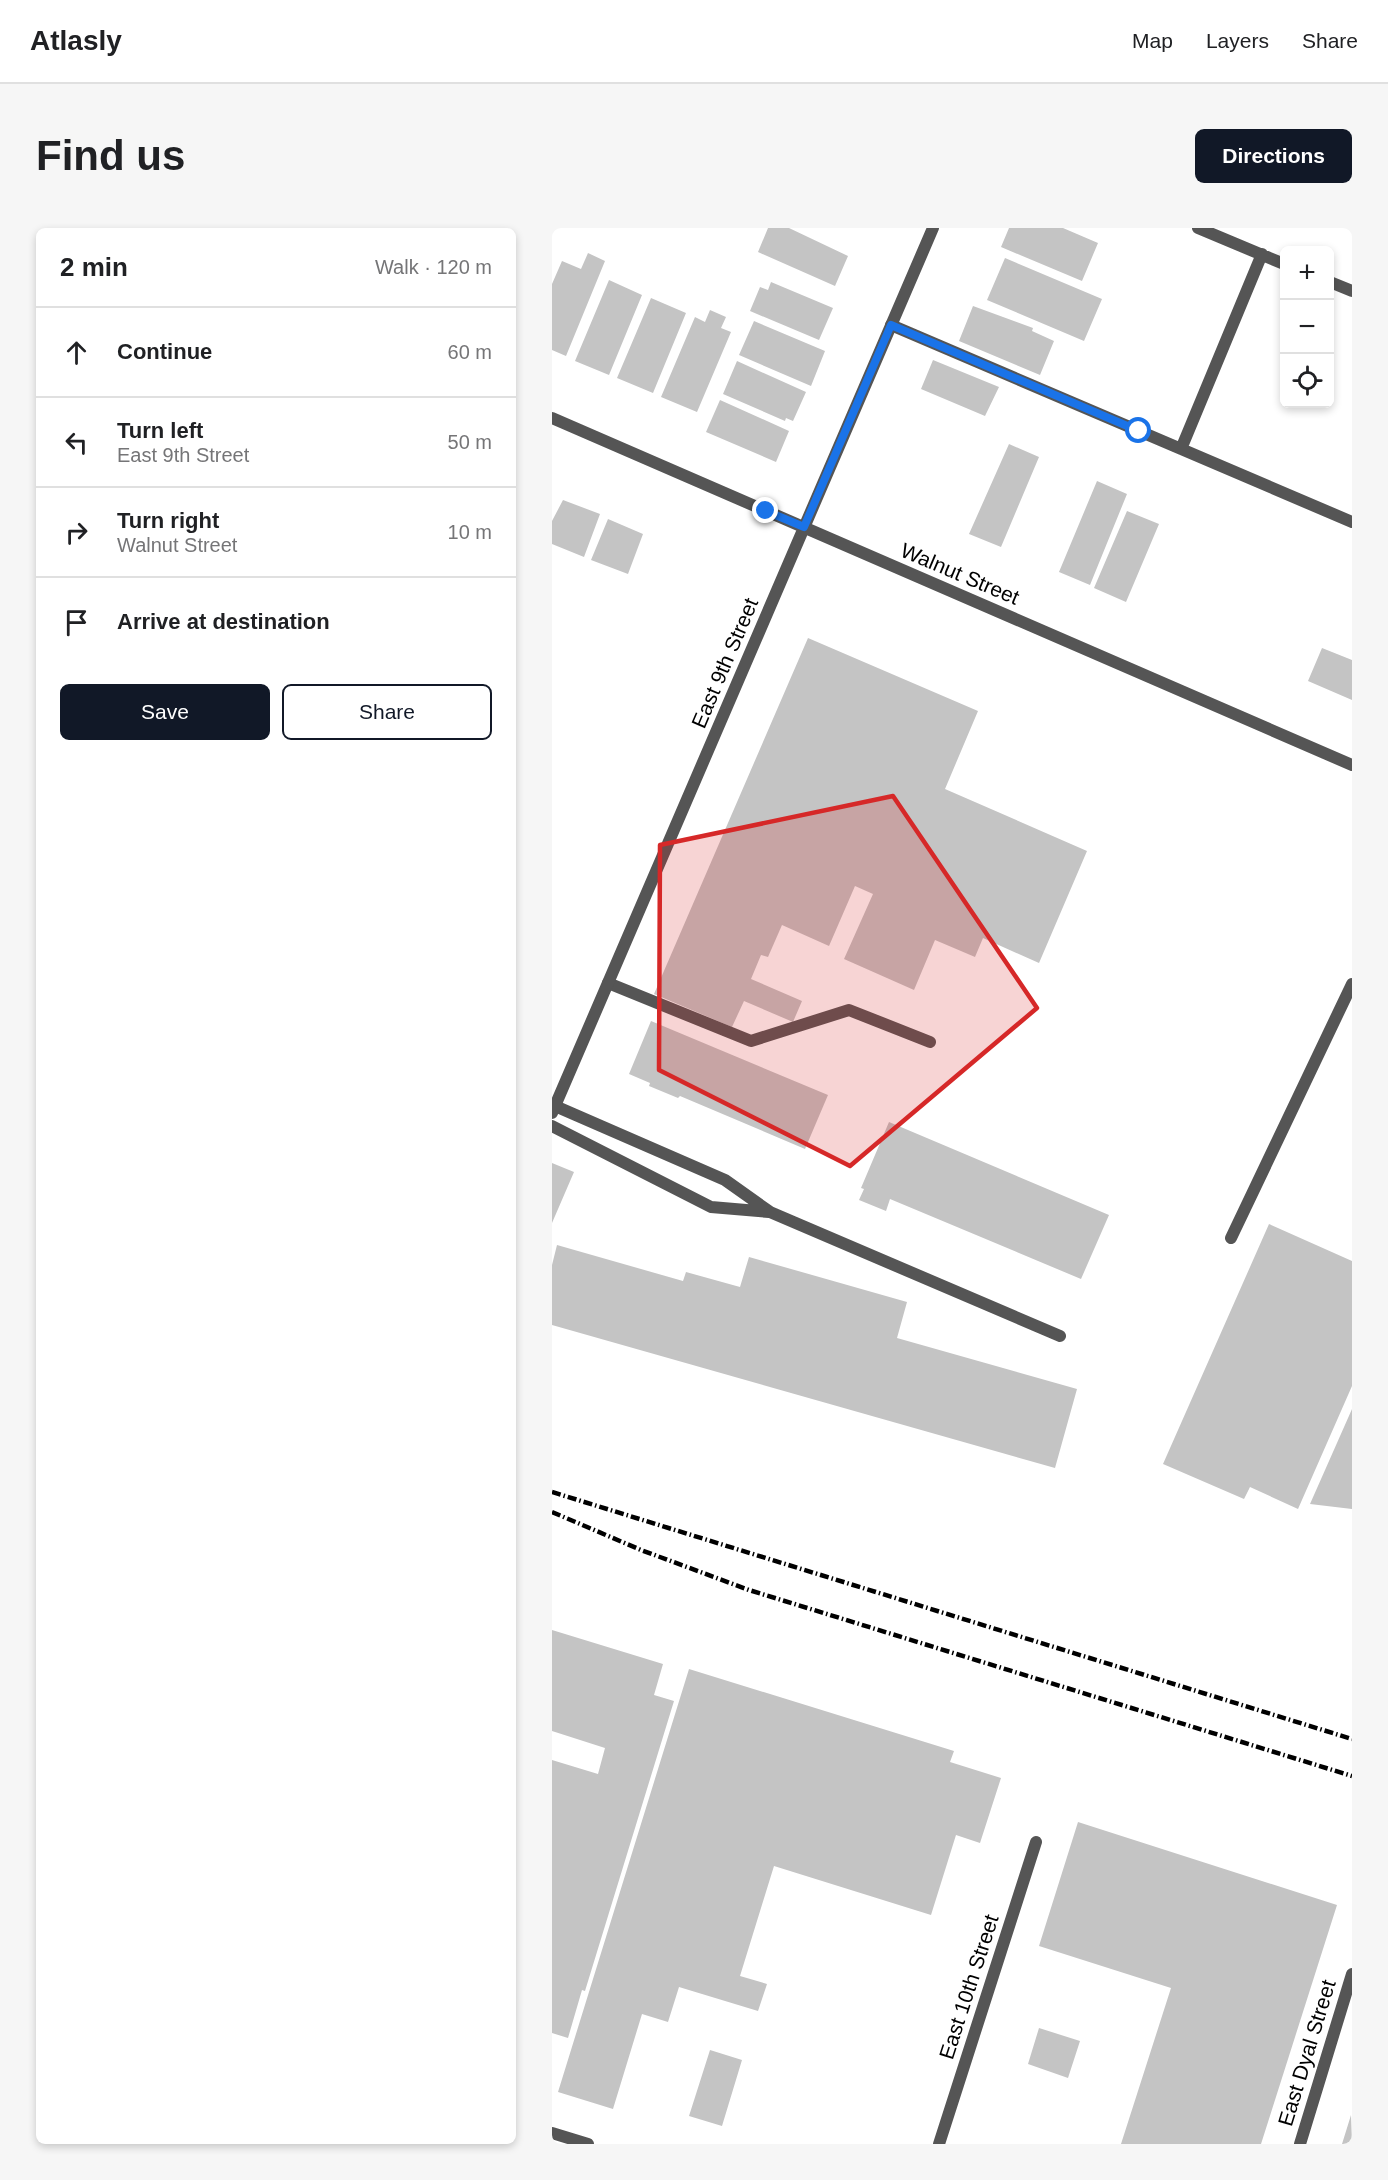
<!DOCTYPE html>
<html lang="en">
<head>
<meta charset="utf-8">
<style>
  body { margin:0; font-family:Helvetica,sans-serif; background:#f6f6f6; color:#202124 }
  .controls { position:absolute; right:18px; top:18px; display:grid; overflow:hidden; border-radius:9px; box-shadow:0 3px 9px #0003 }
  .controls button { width:54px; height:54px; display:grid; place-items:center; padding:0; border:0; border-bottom:2px solid #e0e0e0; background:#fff; color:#202124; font:30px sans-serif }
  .stop { position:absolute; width:18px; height:18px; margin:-14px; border:4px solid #1a73e8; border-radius:50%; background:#fff }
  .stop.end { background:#1a73e8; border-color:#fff; box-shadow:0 2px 6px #0008 }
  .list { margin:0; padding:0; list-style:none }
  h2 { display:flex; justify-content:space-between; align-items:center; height:78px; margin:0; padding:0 24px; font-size:26px }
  h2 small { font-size:20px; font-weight:400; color:#757577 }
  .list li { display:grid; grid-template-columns:39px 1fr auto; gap:18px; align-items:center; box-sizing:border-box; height:90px; padding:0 24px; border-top:2px solid #e0e0e0 }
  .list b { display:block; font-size:22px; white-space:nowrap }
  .list p { margin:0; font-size:20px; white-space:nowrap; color:#757577 }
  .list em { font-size:20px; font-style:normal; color:#757577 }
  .actions { display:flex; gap:12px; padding:18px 24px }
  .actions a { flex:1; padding:14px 0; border:2px solid #111827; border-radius:9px; text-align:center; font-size:21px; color:#111827 }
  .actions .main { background:#111827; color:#fff }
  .icon { flex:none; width:33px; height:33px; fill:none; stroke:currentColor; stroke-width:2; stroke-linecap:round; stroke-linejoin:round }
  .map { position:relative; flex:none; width:800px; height:1916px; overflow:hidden; border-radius:9px }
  header { display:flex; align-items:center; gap:36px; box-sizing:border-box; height:84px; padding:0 30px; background:#fff; border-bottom:2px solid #e0e0e0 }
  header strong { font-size:28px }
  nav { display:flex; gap:33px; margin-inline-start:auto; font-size:21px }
  .intro { display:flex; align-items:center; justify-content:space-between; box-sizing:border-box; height:144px; padding:0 36px }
  h1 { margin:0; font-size:42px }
  .button { padding:15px 27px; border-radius:9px; background:#111827; color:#fff; font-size:21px; font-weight:700 }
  main { display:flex; gap:36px; padding:0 36px }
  aside { flex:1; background:#fff; border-radius:9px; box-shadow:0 3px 9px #0003 }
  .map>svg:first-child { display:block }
  .building { fill:#c4c4c4 }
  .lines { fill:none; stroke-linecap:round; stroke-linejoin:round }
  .lane { stroke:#555; stroke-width:12 }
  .street { stroke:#555; stroke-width:12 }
  .rail { stroke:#000; stroke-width:4.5; stroke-dasharray:9 3 1.5 3; stroke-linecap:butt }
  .route { stroke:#1a73e8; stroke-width:8 }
  .marked { fill:#d62828; fill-opacity:0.2; stroke:#d62828; stroke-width:4.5; stroke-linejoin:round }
  .labels { text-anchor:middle; stroke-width:4.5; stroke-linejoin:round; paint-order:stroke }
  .street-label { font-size:21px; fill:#000; stroke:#fff }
</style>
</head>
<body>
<header>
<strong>Atlasly</strong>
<nav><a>Map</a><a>Layers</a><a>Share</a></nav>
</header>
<div class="intro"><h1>Find us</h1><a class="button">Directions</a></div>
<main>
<aside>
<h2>2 min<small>Walk · 120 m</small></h2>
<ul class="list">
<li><svg class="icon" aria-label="ahead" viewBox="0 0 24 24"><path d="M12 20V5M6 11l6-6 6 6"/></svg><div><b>Continue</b></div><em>60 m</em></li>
<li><svg class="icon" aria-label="left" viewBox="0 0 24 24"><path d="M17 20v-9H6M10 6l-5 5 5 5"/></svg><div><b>Turn left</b><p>East 9th Street</p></div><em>50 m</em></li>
<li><svg class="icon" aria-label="right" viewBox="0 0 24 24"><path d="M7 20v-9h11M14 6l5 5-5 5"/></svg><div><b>Turn right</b><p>Walnut Street</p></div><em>10 m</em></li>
<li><svg class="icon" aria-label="arrive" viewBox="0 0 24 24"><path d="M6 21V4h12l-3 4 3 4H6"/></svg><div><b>Arrive at destination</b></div></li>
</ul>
<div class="actions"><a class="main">Save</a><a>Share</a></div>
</aside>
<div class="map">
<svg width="800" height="1916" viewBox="0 0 800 1916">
  <rect width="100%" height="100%" fill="#fff"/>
  <path class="building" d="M216 0H237L296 28 283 58 206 24Z
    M457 0H511L546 15 530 53 449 19Z
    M36 25 53 33 14 128 0 122V56L10 33 29 41Z
    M453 30 550 71 532 113 435 72Z
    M57 52 90 67 57 147 23 133Z
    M219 54 281 80 267 112 198 83 208 59 216 62Z
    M99 70 134 85 101 165 65 150Z
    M421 78 481 100 480 103 502 113 488 147 407 113Z
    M158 82 174 89 169 100 179 104 145 184 109 169 143 89 153 94Z
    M202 93 273 123 259 158 187 127Z
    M381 132 447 159 433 188 369 161Z
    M185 133 254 164 241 193 234 190 233 193 171 166Z
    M168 172 237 203 224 234 154 204Z
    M457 216 487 229 449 319 417 306Z
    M545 253 575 266 538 357 507 344Z
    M11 272 48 286 32 329 0 316V293Z
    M575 283 607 296 574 374 542 360Z
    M56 291 91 306 76 346 39 332Z
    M256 410 426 483 393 561 535 623 487 735 431 710 423 729 383 712 362 762 292 731 321 666 303 658 277 718 230 697 216 729 209 727 199 751 250 773 241 794 192 773 180 799 102 766Z
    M770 420 800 432V472L756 453Z
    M99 793 276 867 253 921 128 868 126 870 97 858 98 855 77 846Z
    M337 894 557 987 529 1051 338 971 334 983 307 972 312 961 309 960Z
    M0 935 22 944 0 995Z
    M717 996 800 1033V1158L746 1281 698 1259 692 1271 611 1236Z
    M5 1017 131 1053 134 1044 188 1059 197 1029 355 1074 345 1110 525 1161 503 1240 0 1097V1037Z
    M800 1181V1281L758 1276Z
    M0 1402 111 1436 102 1467 122 1473 33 1763 30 1762 16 1810 0 1805V1532L46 1546 53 1520 0 1503Z
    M137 1441 402 1523 398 1534 449 1550 428 1615 404 1607 379 1687 222 1638 188 1748 215 1756 206 1783 127 1759 116 1794 90 1786 61 1881 6 1864Z
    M526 1594 785 1677 709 1916H569L619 1760 487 1718Z
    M487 1800 528 1813 516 1850 476 1836Z
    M158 1822 190 1832 170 1898 137 1888Z
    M799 1887 800 1916H790Z"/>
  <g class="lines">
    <path class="lane" d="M646 0 732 36
      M778 54 800 63
      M339 97 800 294
      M629 221 710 26
      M56 755 199 813 297 782 378 814
      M3 878 173 952 218 984 508 1108
      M0 898 159 979 217 984
      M679 1010 800 756"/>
    <path class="street" d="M0 190 800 537
      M0 885 381 0
      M0 1905 36 1916
      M387 1916 484 1614
      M748 1916 800 1746"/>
    <path class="rail" d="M0 1264 800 1511
      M0 1284 89 1322 197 1362 800 1548"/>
  </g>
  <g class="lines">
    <path class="route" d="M214 283 252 299 339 97 587 203"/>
  </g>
  <path class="marked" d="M341 568 485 780 298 938 107 842 108 617Z"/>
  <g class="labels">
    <g class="street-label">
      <text transform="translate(408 346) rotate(23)" y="7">Walnut Street</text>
      <text transform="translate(173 435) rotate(-67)" y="7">East 9th Street</text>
      <text transform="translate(417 1759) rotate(-72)" y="7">East 10th Street</text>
      <text transform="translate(755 1825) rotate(-73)" y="7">East Dyal Street</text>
    </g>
  </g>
</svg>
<div class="controls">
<button>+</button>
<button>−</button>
<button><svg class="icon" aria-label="locate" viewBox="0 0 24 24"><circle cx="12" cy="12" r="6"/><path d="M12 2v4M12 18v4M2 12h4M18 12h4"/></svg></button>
</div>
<div class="stop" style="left:587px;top:203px"></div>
<div class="stop end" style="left:214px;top:283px"></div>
</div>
</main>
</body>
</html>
